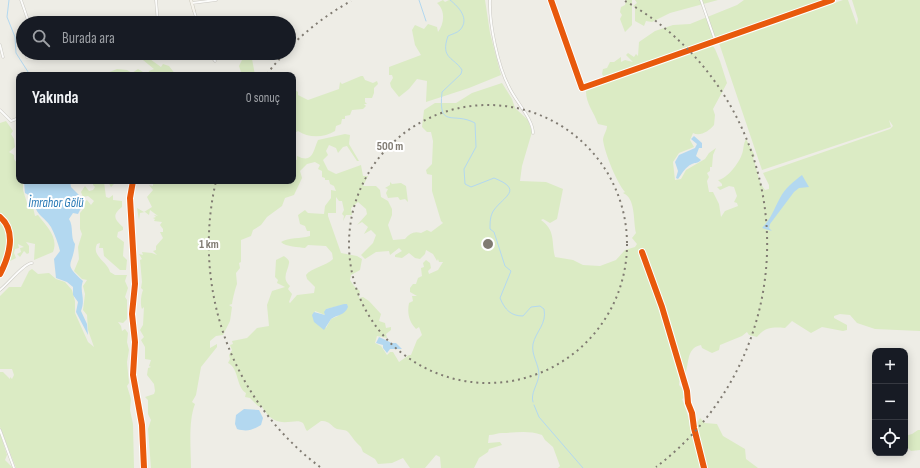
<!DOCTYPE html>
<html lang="tr">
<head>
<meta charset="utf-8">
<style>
  body { margin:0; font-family:"Sofia Sans Condensed",sans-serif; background:#242831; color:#f1f3f6 }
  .controls { position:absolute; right:12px; bottom:12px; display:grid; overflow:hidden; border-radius:8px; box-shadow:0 2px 10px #0003 }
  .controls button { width:36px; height:36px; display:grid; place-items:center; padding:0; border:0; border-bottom:1px solid #363941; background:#171b24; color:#f1f3f6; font:20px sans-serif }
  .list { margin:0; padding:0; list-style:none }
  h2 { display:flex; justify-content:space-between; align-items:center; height:52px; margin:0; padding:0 16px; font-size:17px }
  h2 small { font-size:13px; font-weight:400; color:#9ea1a6 }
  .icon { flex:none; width:22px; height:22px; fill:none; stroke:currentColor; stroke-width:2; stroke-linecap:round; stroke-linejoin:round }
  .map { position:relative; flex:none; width:920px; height:468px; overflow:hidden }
  .search { position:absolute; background:#171b24; box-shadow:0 2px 10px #0003; left:16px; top:16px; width:280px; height:44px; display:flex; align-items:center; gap:10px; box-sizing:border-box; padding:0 14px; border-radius:22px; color:#9ea1a6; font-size:15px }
  .panel { position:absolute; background:#171b24; box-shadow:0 2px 10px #0003; left:16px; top:72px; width:280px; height:112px; border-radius:8px }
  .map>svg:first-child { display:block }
  .green { fill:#dbebc4; fill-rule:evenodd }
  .water { fill:#b3d8f0 }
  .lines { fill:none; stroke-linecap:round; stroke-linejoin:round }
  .stream { stroke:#b3d8f0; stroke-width:1 }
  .street-casing { stroke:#cccac4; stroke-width:3 }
  .secondary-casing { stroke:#cecabd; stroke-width:3.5 }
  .street { stroke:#fcfcfb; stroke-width:2 }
  .secondary { stroke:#f6f4ed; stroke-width:2.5 }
  .cycleway-casing { stroke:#fff; stroke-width:8 }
  .cycleway { stroke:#e8590c; stroke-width:6 }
  .ring { fill:none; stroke:#807b72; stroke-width:2; stroke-dasharray:2 4 }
  .labels { text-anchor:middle; stroke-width:4; stroke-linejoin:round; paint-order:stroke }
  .water-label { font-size:13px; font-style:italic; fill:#2778b5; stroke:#fff }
  .centre { fill:#807b72; stroke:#fff; stroke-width:2 }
  .ring-label { font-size:12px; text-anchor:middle; font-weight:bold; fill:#807b72; stroke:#fff; stroke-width:4; stroke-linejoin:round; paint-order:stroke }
</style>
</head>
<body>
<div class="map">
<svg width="920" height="468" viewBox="0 0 920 468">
  <rect width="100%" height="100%" fill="#eeede6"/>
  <path class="green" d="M443 0 445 2 449 0H485L490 33 501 75 469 88 426 102 427 81 417 79 409 89 399 97 391 87 390 83 393 78 392 75H389V67L421 55 415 45 412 30 415 25 424 29 428 24 437 27 438 32C444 24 446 11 437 3Z
    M626 0H632V25L625 32 620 19 622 15 620 12 621 7 625 5Z
    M635 0H718L670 13 652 22 646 21 644 26 635 21V8L633 6 637 3Z
    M744 0H826L709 41 715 49 720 61 727 83 713 109 715 115 714 125C709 131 700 137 693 133L690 140 694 147 679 153 673 162 675 180 681 179 686 170 705 159 709 153 716 148 713 155 712 167H710V171L707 173 709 177 707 181 709 192H713L719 204 721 217 725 211 738 206 737 203 734 202 737 196 734 187 729 186 720 190 717 187 722 186V184L718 180C727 179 739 163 742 154 744 149 743 144 746 139L755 156 753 158C758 170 757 180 765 190L769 189V185L763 173 890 129 893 126 889 120 891 127 762 170 719 43 843 0H848L857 25 858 19 852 0H920V331L875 329 857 323 850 315 840 314 834 316V318L847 325V330L843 331 822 327 811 333 792 321 785 328C772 327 765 327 757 337L749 335 747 332 742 336 720 345 719 350 712 353 702 348 701 345C685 348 690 366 684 376L679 367 677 372 680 376 679 385 683 389 684 398 682 399C686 408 689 418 690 427H695L700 418 705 423 717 424 723 436 745 449 746 459 758 468H558L560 466 553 447 545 440 542 435C527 430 516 433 502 433 498 433 494 435 489 435L488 443 500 442 502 445 489 449 488 452 479 458 474 468H441L440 457 436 455 425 468H410L403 458 392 463 378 464 375 459 363 452 361 447C356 443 353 438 349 433 346 429 341 430 337 429 331 426 329 420 321 421L307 431C305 429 305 426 303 423 295 416 277 433 262 407L258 406 250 398 245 397 246 393C236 387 239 368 228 363L230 359 229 355 232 350 230 345 233 344 232 341 247 338 257 328 269 326 267 305 272 291 285 287 277 283 278 280 275 277 276 260 284 256C286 258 290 260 289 263 288 271 281 278 290 286L288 289 292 294 289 302 290 303 297 295 314 293 315 287 307 279 306 275C311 268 326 266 333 259L332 253 326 246 308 245 305 248C299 247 286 247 281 242 289 237 300 239 310 236V231H307L305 226 300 224 298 215 305 210 308 213 324 214 325 206 331 198V190L336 191 334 186 330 184 329 180H325V178L322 177V171L318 169 320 165 315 162 307 164 300 171 302 178 294 195 285 198 282 206 267 217 261 225 253 230 251 236 241 240V262L239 263 240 268 236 273 237 284C235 289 233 298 232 304L229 305 232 307 230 321 223 335 216 336 210 341V348L217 344V347L201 367 196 395 192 402 195 404C188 422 191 449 191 468H151L148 429 151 420 148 414V400L145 397 154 394 155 391 154 384 147 375 148 368 151 367 149 366 151 360 145 359V347L141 340 144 337 140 330 143 325 144 307 142 309C140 304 141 295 143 290L141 288 142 282 140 260 142 259 139 254 143 255 142 252 152 253 157 255 153 251 156 250V246L163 238 160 232H163V229L160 225 162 222 154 221 155 219 153 218 156 217 154 215 158 216 150 210 149 215 145 212 140 213 139 220 137 208 144 212 152 207 147 197 153 190 149 185 153 186V184L146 183 150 181H293V159L297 160V156C313 164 313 151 318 140L345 134 350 135 349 144 359 161H357L347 146 343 147 338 153 336 148 329 145 326 151 328 155 323 160 328 170 336 174 361 165 363 176H368L363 186H376L380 190 381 197 388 201 392 209V215L388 225 393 240 405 239C410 233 414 231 421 233L427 230 431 232 443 223 441 221 432 191V175L427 174 426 170 432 164 433 141 431 132H427L422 127 424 110 435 103H456L472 93 502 83 512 99 515 108 528 120 532 132 522 166 520 181 546 182 563 189 557 219 550 223 543 219 541 220C556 231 551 241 555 257L573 260 583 265 600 266 616 260 625 250 635 247 637 244 632 238 636 233C633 221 636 198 623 193L625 192C617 183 605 154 603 140 603 135 607 131 607 126L598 124C594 112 586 104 586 91L608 82 607 77H604L602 74 603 69 607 68 610 62H614L621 57V62L625 60 633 62 626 55 628 53 634 57 636 54 638 56 639 42 655 31 673 25 690 24 737 5ZM336 197 339 201H342L344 210 342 214 344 216 343 221 346 215H352L351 208 358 202 366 209 367 214 357 225 362 222 368 227 364 234 371 230 376 235 373 243 361 255 365 259 376 252 389 251 390 255 399 248 402 251 395 255V257L402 258 409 253 415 258 420 259 425 254 426 250 433 254 437 261 438 259 439 262H443L438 270 429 274 428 271 431 268 430 263 426 260 423 263 424 267 421 268 422 276 418 278 416 284H413L410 288V292L417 296H412L413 301 409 303C407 313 409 322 416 329L419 327 422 335 417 340 411 355H409L399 362 393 352H390L387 355 381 346 375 343 377 336 387 338 386 334 391 330V327L386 328 385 323 379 321 381 314 369 301 363 297 359 298 360 291 354 286 350 280 351 275 360 270 362 259 357 256 341 253 328 216V213H336ZM347 304 338 316 331 319 326 328 314 314 315 311 325 315 326 309Z
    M144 57H147L161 67 163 64 169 66 176 75H148L149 71 154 69 143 60Z
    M243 58 249 60 252 59 255 75H242L239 66Z
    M117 69 127 70 132 73 138 69 148 75H109L107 73Z
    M361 76H363L365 80 373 83 377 81 378 84 374 88V93L372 98H365V102L367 104H364L366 106 363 109 352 110 350 115 345 116V119H342L341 124 336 126 335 131C324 138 308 138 298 131L293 134V88L298 92V95L308 100 339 89 340 82 342 84Z
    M6 121 13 131 11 134 14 139 15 147 9 152 14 155V159L19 166V181H23V190L27 203H32L35 216 38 215C46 226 59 237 53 252L34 260 35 244 26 242 29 246V253L27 254 24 251 20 257 17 254 21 252 20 248 24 247 18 244 19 248 15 249 14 253 16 258 6 263 0 271V123Z
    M93 181H111L114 184 111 187 108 182H104L106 197 109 198 113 195V200L122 201V207C112 215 114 219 123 227V230L118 232 117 237 124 242 123 256 127 260 126 270H120L104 256 103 248H99L100 243 97 244C91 256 108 262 110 272L115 275H127L125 281 128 288 125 297 127 300V319L123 323 118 322 121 326 122 331 125 329 128 333 127 342 129 350 127 362 129 383 127 386 131 399 130 410 133 424 134 468H16L0 427V372H3L10 379V377L12 379 14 375 12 369H0V296L9 287H21L29 271 32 269 38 274 49 273 56 279 65 282 72 290 75 301V313L88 342 94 347 88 330 87 315 83 310 85 294 83 286 87 280 82 279 74 271 79 259 78 247 82 234 80 229V213L84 208 85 201 87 200 91 205 94 201 88 196 83 197 81 192 85 186 89 191 93 190 95 187 93 185Z
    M390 182 392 184 401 183 406 186 408 202 405 199 400 200 398 197 388 198 386 193 388 189 385 188 390 185Z
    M918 430H920V450L911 451 905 445V436L912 434Z
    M0 433 7 455 5 460 13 468H0Z"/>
  <path class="water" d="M694 136 702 143V148H699L696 156 701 160C697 164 696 162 692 164 685 167 682 174 678 179L676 178 678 171 675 162 679 155 695 148 697 144 691 139Z
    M802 175 809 187 799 188 794 192 770 224 769 228 772 231 762 228C771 219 774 209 780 198 785 188 793 182 802 175Z
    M24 181H70L71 187 81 197V208L78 214 73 213 69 219C74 227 70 237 75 244 73 267 62 262 83 281 79 291 86 298 81 311L87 324 88 335 76 312 78 302 73 295V287L67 282 56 278 54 259 60 251C58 243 55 235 51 227 45 217 35 215 34 201L31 200 32 197 25 193Z
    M344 304H347L348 307C344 316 338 314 331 319L324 330 314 322 312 315 314 312 325 315 324 312 326 309Z
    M379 337 392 343H396L402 349H390L387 353 383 348V345L376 343Z
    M244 409 259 410 263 418 261 425C253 430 247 432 237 429L235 424 236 415Z"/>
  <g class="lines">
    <path class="stream" d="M9 0 7 17 15 37 16 53 30 75
      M419 0 426 21
      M450 0C459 7 470 19 460 30 457 33 452 34 448 36 440 59 454 57 462 70L461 74 442 92C438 130 453 111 475 123L476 147 464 169 465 184 471 187 494 178C524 190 504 196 494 210 490 215 490 223 490 229L494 232 505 266 511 271 500 298C505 310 511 316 523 316L531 307 540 306 544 309C547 324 536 331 533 344 531 355 539 364 539 375 538 384 530 394 533 402
      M534 405 539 417 583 468"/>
    <g class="street-casing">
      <path id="street" d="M21 0 29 23
        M156 0 158 23
        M490 0C489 24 498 66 509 87 516 102 533 119 533 133
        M551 0 582 88 832 0
        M701 0 715 40
        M192 3 216 0
        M194 11 198 23
        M0 45 3 57
        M209 53 215 61
        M27 57V53
        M0 110 11 121 19 118
        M133 181 130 198 135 284 132 314 135 342 133 375 142 425 144 468
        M0 217C17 231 9 257 0 274
        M642 252 662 307 687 391 688 403 692 413 694 428 704 468
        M0 290C8 284 24 263 32 263
        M0 430 14 468"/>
    </g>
    <g class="secondary-casing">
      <path id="secondary" d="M191 0 194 11"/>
    </g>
    <use href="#street" class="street"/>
    <use href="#secondary" class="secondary"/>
    <g class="cycleway-casing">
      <path id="cycleway" d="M551 0 582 88 832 0
        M133 181 130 198 135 284 132 314 135 342 133 375 142 425 144 468
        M0 217C17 231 9 257 0 274
        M642 252 662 307 687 391 688 403 692 413 694 428 704 468"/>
    </g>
    <use href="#cycleway" class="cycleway"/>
  </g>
  <g class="ring">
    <circle cx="488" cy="244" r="139"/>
    <path d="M320 467A279 279 0 0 1 216 181M267 74A279 279 0 0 1 284 54M289 48A279 279 0 0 1 351 1M625 1A279 279 0 0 1 656 467"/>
  </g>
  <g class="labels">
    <g class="water-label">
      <text x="56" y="207">İmrahor Gölü</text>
    </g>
  </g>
  <circle cx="488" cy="244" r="6" class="centre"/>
  <g class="ring-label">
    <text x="390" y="150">500 m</text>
    <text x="209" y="248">1 km</text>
  </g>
</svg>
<div class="controls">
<button>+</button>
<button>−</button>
<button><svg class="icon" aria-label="locate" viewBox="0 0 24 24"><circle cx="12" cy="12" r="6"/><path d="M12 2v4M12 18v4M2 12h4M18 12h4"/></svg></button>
</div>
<div class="search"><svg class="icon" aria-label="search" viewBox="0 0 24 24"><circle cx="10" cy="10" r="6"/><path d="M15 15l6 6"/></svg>Burada ara</div>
<section class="panel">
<h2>Yakında<small>0 sonuç</small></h2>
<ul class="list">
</ul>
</section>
</div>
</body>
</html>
